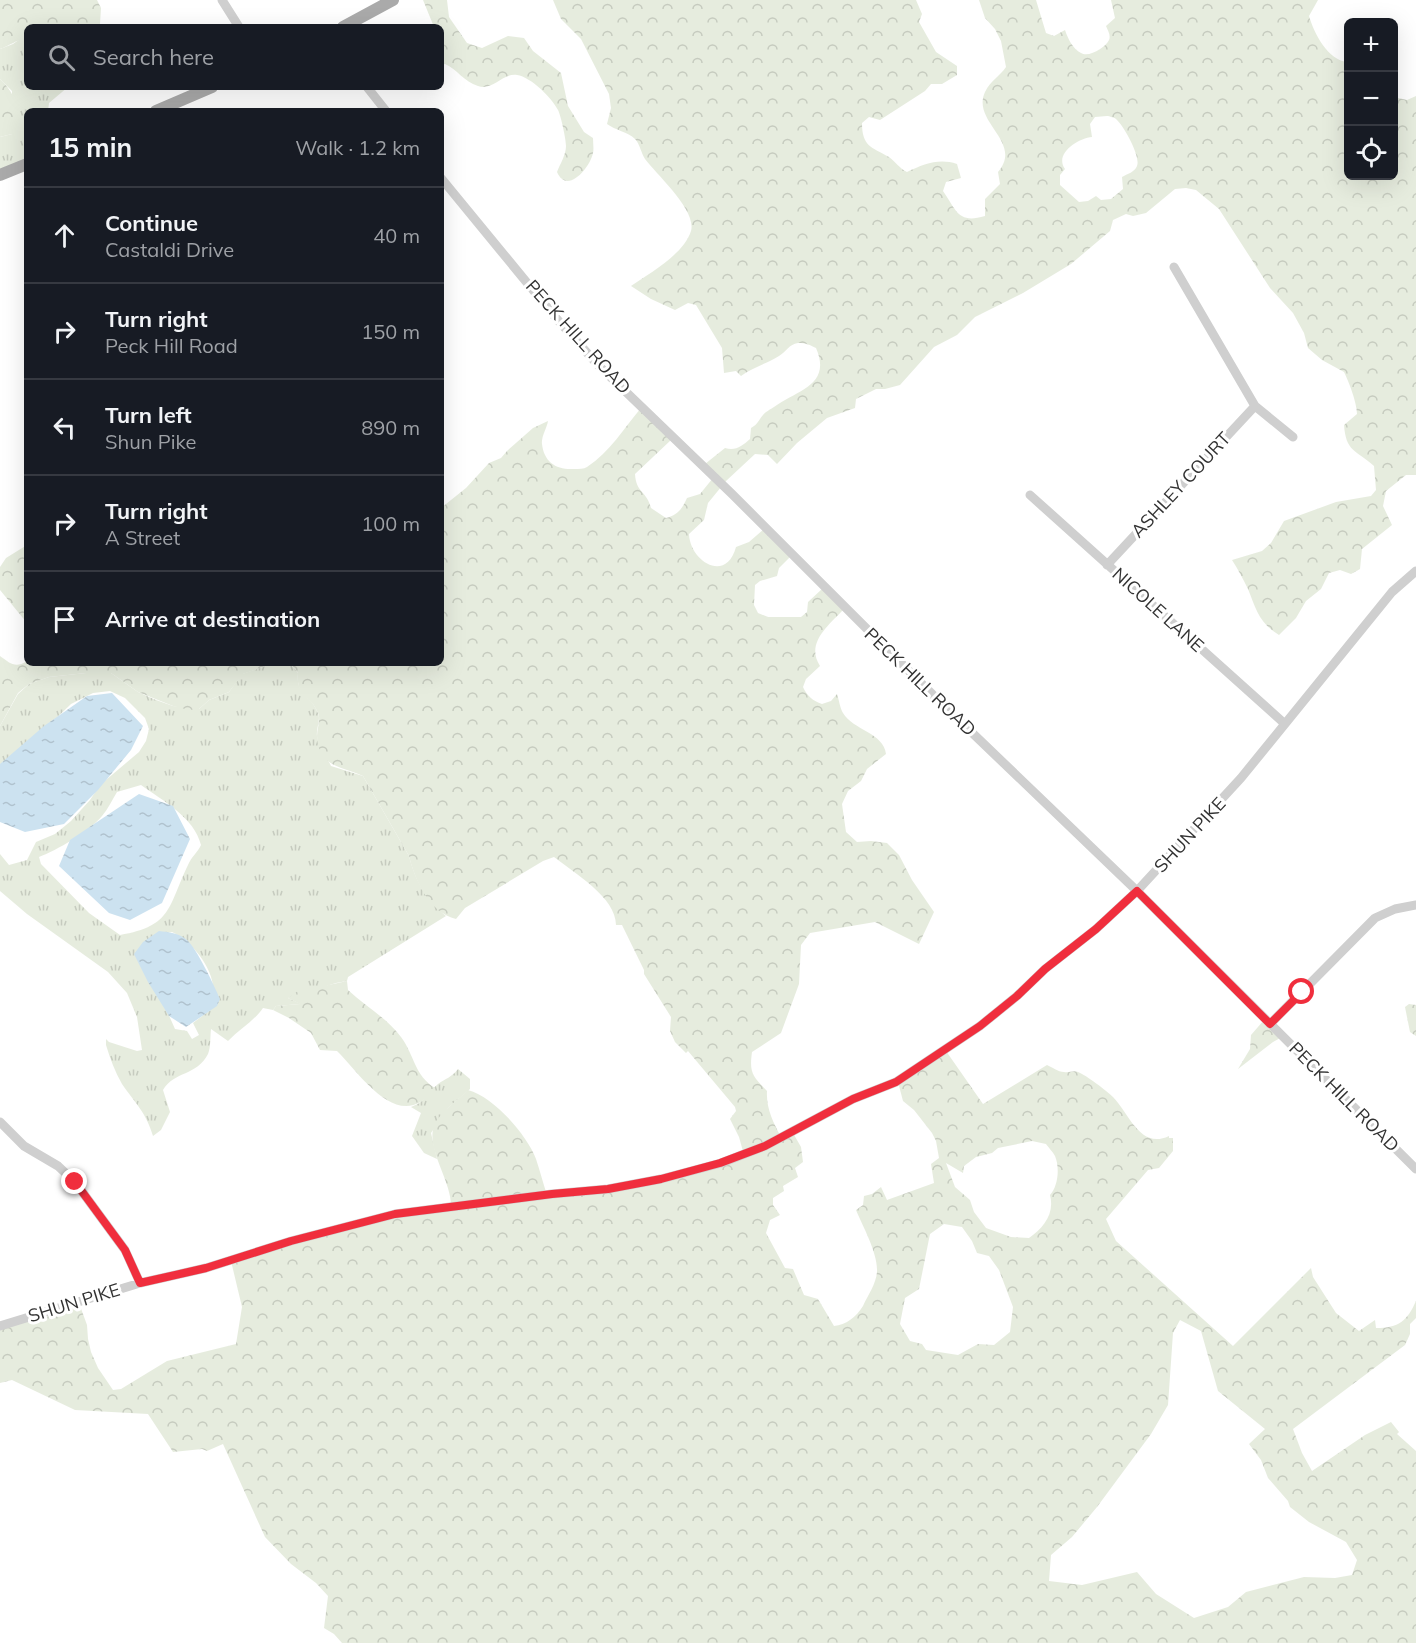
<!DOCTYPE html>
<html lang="en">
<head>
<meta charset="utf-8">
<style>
  body { margin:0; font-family:Mulish,sans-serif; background:#242831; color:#f1f3f6 }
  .controls { position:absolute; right:18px; top:18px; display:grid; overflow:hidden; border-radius:9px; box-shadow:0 6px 24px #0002 }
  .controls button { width:54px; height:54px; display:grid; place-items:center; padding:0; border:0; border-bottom:2px solid #363941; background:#171b24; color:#f1f3f6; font:30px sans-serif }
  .stop { position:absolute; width:18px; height:18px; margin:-14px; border:4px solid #f02e3d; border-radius:50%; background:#fff }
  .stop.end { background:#f02e3d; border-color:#fff; box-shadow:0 2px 6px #0008 }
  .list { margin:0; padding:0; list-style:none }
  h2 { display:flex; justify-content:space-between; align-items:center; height:78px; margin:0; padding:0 24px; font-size:26px }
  h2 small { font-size:20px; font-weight:400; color:#9ea1a6 }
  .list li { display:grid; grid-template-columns:39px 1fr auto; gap:18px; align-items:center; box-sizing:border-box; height:96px; padding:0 24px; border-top:2px solid #363941 }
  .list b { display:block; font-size:22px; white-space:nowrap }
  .list p { margin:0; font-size:20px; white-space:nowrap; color:#9ea1a6 }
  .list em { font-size:20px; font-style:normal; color:#9ea1a6 }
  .icon { flex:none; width:33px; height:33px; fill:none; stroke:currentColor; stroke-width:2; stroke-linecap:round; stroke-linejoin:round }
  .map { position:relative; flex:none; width:1416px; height:1643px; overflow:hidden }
  .search { position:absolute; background:#171b24; box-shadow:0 6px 24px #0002; left:24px; top:24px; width:420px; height:66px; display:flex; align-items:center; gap:15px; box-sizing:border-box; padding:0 21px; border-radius:9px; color:#9ea1a6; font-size:22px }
  .panel { position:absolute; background:#171b24; box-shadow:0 6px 24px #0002; left:24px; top:108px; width:420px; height:558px; border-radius:9px }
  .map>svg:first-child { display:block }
  .grass { fill:url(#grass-tufts); fill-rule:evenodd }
  .forest { fill:url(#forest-crowns); fill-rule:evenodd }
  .water { fill:url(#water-ripples) }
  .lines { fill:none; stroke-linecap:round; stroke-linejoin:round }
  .minor { stroke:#cfcfcf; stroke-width:9 }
  .major { stroke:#aaa; stroke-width:12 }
  .route { stroke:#f02e3d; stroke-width:8 }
  .labels { text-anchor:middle; stroke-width:6; stroke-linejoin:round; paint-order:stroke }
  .street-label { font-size:18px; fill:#323232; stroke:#fff }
</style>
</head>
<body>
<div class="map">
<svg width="1416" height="1643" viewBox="0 0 1416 1643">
  <defs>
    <pattern id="grass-tufts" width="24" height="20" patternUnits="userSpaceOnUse" patternTransform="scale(1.5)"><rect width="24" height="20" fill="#e6ecde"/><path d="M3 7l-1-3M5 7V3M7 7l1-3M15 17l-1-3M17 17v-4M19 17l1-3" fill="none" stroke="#c6cbbf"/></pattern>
    <pattern id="forest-crowns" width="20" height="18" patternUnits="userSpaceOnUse" patternTransform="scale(1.5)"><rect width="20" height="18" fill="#e6ecde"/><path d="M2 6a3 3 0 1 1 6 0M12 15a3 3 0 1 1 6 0" fill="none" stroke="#c6cbbf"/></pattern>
    <pattern id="water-ripples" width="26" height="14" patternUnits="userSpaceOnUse" patternTransform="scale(1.5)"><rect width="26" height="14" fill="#cce2f0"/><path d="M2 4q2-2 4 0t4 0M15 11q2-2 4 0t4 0" fill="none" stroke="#b0c2ce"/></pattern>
  </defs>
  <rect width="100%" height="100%" fill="#fff"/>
  <path class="grass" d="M20 39H27V87H68L49 103 48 111H27V161L0 172V137L12 134V91L0 79V49L13 44Z
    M274 663 291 664 298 673C296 697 311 694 318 713 321 720 316 728 317 736 318 745 327 757 331 766L363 776 409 856C416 883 426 898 446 916L348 977 347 981 336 983 288 998 301 1004 276 1006 273 1010 263 1008C254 1021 240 1029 228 1041L211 1029C210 1037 211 1047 208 1054 197 1076 174 1071 163 1090L170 1112 161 1130 153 1136C146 1112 135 1103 122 1084 115 1072 110 1058 106 1045V1039L109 1042 137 1051 142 1050 137 1017 127 993 108 972 27 914 0 891V854L9 865 27 860 36 842 55 834 71 821 90 800 100 785 139 752 146 741 149 729 145 718 125 698 110 691 93 693 71 704 0 773V726L18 694 29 684 49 677 86 673H111L138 692 156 700 173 706 199 709 209 700 229 692 242 674ZM141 785C163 801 194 817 201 845 198 852 191 857 188 865 168 906 173 926 120 935L89 913 41 864 39 857C57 850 89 832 102 816 108 809 112 800 117 792ZM172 932C191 940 215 970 213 991 213 997 211 1004 210 1010L193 1023 199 1035 192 1039 187 1031 175 1029 167 1011 153 936Z
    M458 1069 470 1079V1089L448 1108 431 1133 437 1159 424 1153 412 1136 421 1113 411 1107C427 1101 427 1093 438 1084 446 1078 451 1078 458 1069Z"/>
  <path class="forest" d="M0 0H97L101 8 100 24 87 27H27V39C17 39 9 46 0 49Z
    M423 0H447L449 17 467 43 482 48 508 36 524 38 533 51 561 73 568 106 584 132 593 138C593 143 594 149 593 153 590 168 567 195 557 172 560 164 566 155 566 146 566 139 561 116 558 110 552 98 531 77 517 75 502 73 493 91 478 86 464 82 457 69 445 64L441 65V27H434Z
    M553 0H916L922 14 919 22 936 52 957 66V75L942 84H931L925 91 880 120 869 117 862 123C862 146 871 147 889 157 896 162 899 168 907 172 924 164 939 158 957 164L961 178 946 182 943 191C957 211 958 224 985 216V199L1000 184 998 172C1024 142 971 122 985 92 991 80 1000 76 1006 67L1001 41 995 29 985 18 979 0H1036L1046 33 1054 36 1065 30C1068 39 1073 49 1081 53 1089 58 1106 47 1109 40 1111 35 1108 31 1106 26L1115 18 1111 0H1318L1309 16C1314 33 1328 61 1348 62V176H1394V97L1407 100 1416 96V475H1406L1386 491 1383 506 1392 525 1362 549 1360 569 1351 574 1340 570 1329 573 1321 589 1306 601 1296 618 1279 635C1259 623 1256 609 1248 589 1243 579 1238 569 1232 560L1262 551 1271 543 1284 521 1336 502 1371 496 1376 490 1374 466C1355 449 1346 452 1344 425L1357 414C1357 403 1349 382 1344 372L1322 360 1308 348 1304 333 1293 313 1270 288 1219 209 1196 190 1186 188 1175 189 1146 213 1133 216 1126 214 1113 220 1110 231 1071 264 1023 293 975 317 957 335 934 347 900 385 885 389H876L856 399 855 408 827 418 797 443 777 464 768 455 755 454 726 481 708 503 704 520 689 534C690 561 726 584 736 547L749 542 764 529 791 556 779 568 777 576 760 581 755 585 754 605 758 613 768 617H801L807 612 808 602 822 589 844 609C829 625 805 643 820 666L806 679 803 687C807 696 813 701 822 704L831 701 837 694C839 700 840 708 843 713 853 730 884 733 886 754L867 769 861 781 848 791 842 804 846 832 857 842 871 841 887 843 899 855 912 880 934 912 919 944 875 922 810 933 801 945 799 984 781 1033 752 1052C749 1074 753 1076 767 1091 766 1108 773 1122 781 1137L793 1133 801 1147 803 1162 795 1168 798 1177 783 1186 784 1191 773 1198V1205L780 1215 770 1220 766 1233 785 1268 793 1269 804 1295 818 1299 834 1326C846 1325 856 1317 863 1306 868 1295 876 1284 877 1272 878 1253 863 1227 856 1210L863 1205 864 1196 872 1194 881 1187 887 1200 934 1183 931 1164 939 1158 936 1141 932 1133 914 1110 903 1101 898 1082 946 1051 983 1104 1047 1065C1052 1067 1058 1072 1064 1072 1069 1073 1074 1070 1078 1072 1086 1075 1107 1091 1113 1097 1129 1113 1140 1150 1169 1136V1138H1173V1151L1159 1168 1148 1170 1106 1219 1116 1241 1233 1346 1311 1268 1313 1277 1336 1313 1359 1331 1375 1320 1376 1328C1399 1328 1407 1321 1416 1301V1318L1410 1324V1334L1405 1345 1293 1429 1302 1453 1312 1471 1365 1435 1391 1422 1399 1432 1397 1434 1416 1451V1643H342L334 1634 324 1628 328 1596 316 1583 291 1564 265 1537 223 1444 207 1451 202 1449 173 1452 148 1414 75 1410 12 1380 0 1383V1327L79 1303 87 1325 88 1339 91 1352 98 1368 113 1390 121 1389 167 1361 236 1344 242 1307 231 1261 284 1244 451 1205C451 1180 424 1146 435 1124 442 1110 457 1101 468 1090 494 1097 527 1135 536 1159 540 1171 543 1183 547 1195L610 1190 744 1155 739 1137 730 1119 736 1111 735 1107 688 1051 686 1053 675 1042 670 1031 671 1017 644 974V970L622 925H616C616 897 574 873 554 857L543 861 465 908 456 919C430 913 415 881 409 856L363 776C341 766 318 767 317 736 317 729 321 719 318 713 311 694 296 700 298 673L291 664 287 663H441V508L466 488 489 463 501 458 507 451 533 428 548 421C547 428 541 437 542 444 544 462 556 470 574 469 579 469 584 469 587 467 610 452 624 428 641 408L671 440 635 474C636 493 647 491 651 508L666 518C678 515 682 509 687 498L700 494 713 478 705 464 725 448C736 451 742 446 750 439L751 428C758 424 758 421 763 415 765 412 771 409 774 407 798 390 832 385 816 348 810 345 806 343 798 343 789 344 786 352 779 356 766 364 753 367 741 376L736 371 724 373 722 348 696 305 688 303 675 310 651 299 631 286C650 273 684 254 691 231 697 210 656 174 645 159 641 153 640 144 635 139 628 132 615 130 607 124L611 108 609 94 581 39 561 19ZM1107 116C1109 116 1115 118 1116 119 1124 126 1141 157 1137 166 1135 172 1127 174 1122 177L1123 189 1111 199 1101 200 1096 196 1088 201 1079 202 1060 185V175L1065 169C1054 154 1078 138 1092 137L1090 124 1095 117ZM1032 1141 1046 1144C1048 1147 1053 1152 1055 1156 1060 1168 1058 1186 1050 1195 1055 1214 1043 1228 1029 1238L1011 1237 986 1228 974 1212 970 1200 955 1187 946 1163 963 1173 964 1166 976 1157 992 1153 998 1148ZM944 1224 962 1227 972 1241 977 1253 989 1256 999 1270 1013 1307 1010 1332 994 1345 978 1344 958 1355 926 1350 922 1344 910 1341 900 1324 905 1298 919 1289 930 1234ZM1180 1320 1201 1331 1218 1391 1265 1429 1249 1444 1261 1460 1268 1478 1288 1501 1290 1507 1309 1522 1346 1542 1357 1560 1352 1575 1335 1578 1304 1577 1246 1592 1228 1607 1194 1618 1156 1594 1137 1572 1082 1585 1049 1581 1051 1555 1072 1537 1097 1507 1151 1434 1168 1405 1173 1333Z
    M0 79C17 95 22 113 12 134L0 137Z
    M27 545V623L0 590V567L6 558Z
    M0 656C10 663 15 669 27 661V663H274L243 674 229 692 209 700 199 709 189 710 173 706 138 692 111 673H86L49 677 29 684 18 693 0 726Z
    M347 981 348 990C365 1006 387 1018 401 1037 415 1056 414 1075 435 1088 400 1136 362 1076 337 1051L320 1050 311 1033 289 1018 273 1010 276 1006 300 1004 288 998 296 992Z
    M1409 1004 1416 1005V1036L1410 1032 1405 1007Z
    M1264 1020 1282 1037 1273 1042 1238 1069 1250 1049 1251 1035Z"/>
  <path class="water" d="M112 693 143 726 131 750 98 790 64 824 25 832 0 822V764L44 726 87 696Z
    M139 794 173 806 190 839 162 903 130 920 109 913 59 866 70 840Z
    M159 931C168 932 179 933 187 940 197 949 214 985 220 999L217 1006 186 1027 169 1016 148 982 134 954 143 942Z"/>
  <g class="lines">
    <path class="minor" d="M222 0 239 27
      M367 87 386 111
      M441 178 556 318 598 365 732 494 939 701 1137 891 1416 1169
      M1255 406 1293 437
      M1030 495 1285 724
      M1107 565 1255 406 1174 267
      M1270 1024 1375 918 1395 909 1416 905
      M0 1122 24 1146 58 1166 75 1182 125 1250 140 1283
      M0 1326 140 1283 206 1268 291 1241 395 1214 552 1194 608 1189 661 1179 721 1163 765 1146 853 1099 896 1082 980 1026 1017 996 1045 969 1096 929 1137 891 1241 778 1392 592 1416 571"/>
    <path class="major" d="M343 27 393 0
      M156 111 212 87
      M0 175 27 164"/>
  </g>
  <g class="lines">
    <path class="route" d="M75 1182 125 1250 140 1283 206 1268 291 1241 395 1214 552 1194 608 1189 661 1179 720 1163 765 1146 853 1099 896 1082 980 1026 1017 996 1045 969 1096 929 1137 891 1270 1024 1302 992"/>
  </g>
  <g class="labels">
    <g class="street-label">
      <text transform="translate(578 337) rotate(48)" y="6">PECK HILL ROAD</text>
      <text transform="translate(1181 485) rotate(-47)" y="6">ASHLEY COURT</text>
      <text transform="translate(1158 610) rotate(42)" y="6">NICOLE LANE</text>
      <text transform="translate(920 682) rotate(44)" y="6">PECK HILL ROAD</text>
      <text transform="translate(1190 835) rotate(-47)" y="6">SHUN PIKE</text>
      <text transform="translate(1344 1097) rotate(45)" y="6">PECK HILL ROAD</text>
      <text transform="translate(74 1303) rotate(-17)" y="6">SHUN PIKE</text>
    </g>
  </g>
</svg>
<div class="controls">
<button>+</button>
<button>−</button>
<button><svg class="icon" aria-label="locate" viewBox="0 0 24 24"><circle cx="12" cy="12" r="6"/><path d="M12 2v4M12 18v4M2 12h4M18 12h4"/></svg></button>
</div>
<div class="stop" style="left:1302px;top:992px"></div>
<div class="stop end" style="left:75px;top:1182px"></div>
<div class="search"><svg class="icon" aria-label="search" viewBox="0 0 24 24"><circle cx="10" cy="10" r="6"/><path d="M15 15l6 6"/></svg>Search here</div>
<section class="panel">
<h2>15 min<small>Walk · 1.2 km</small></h2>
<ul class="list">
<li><svg class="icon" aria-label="ahead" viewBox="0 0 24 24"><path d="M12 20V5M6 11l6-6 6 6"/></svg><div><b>Continue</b><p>Castaldi Drive</p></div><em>40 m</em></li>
<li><svg class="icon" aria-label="right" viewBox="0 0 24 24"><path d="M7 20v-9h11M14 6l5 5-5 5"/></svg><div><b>Turn right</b><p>Peck Hill Road</p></div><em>150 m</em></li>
<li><svg class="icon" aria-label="left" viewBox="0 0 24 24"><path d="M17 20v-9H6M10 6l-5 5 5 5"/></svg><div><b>Turn left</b><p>Shun Pike</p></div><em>890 m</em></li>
<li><svg class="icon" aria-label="right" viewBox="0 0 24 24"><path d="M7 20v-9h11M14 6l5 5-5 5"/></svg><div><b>Turn right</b><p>A Street</p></div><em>100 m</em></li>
<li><svg class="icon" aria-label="arrive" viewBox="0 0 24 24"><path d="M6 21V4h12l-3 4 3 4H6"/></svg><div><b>Arrive at destination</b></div></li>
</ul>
</section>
</div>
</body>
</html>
